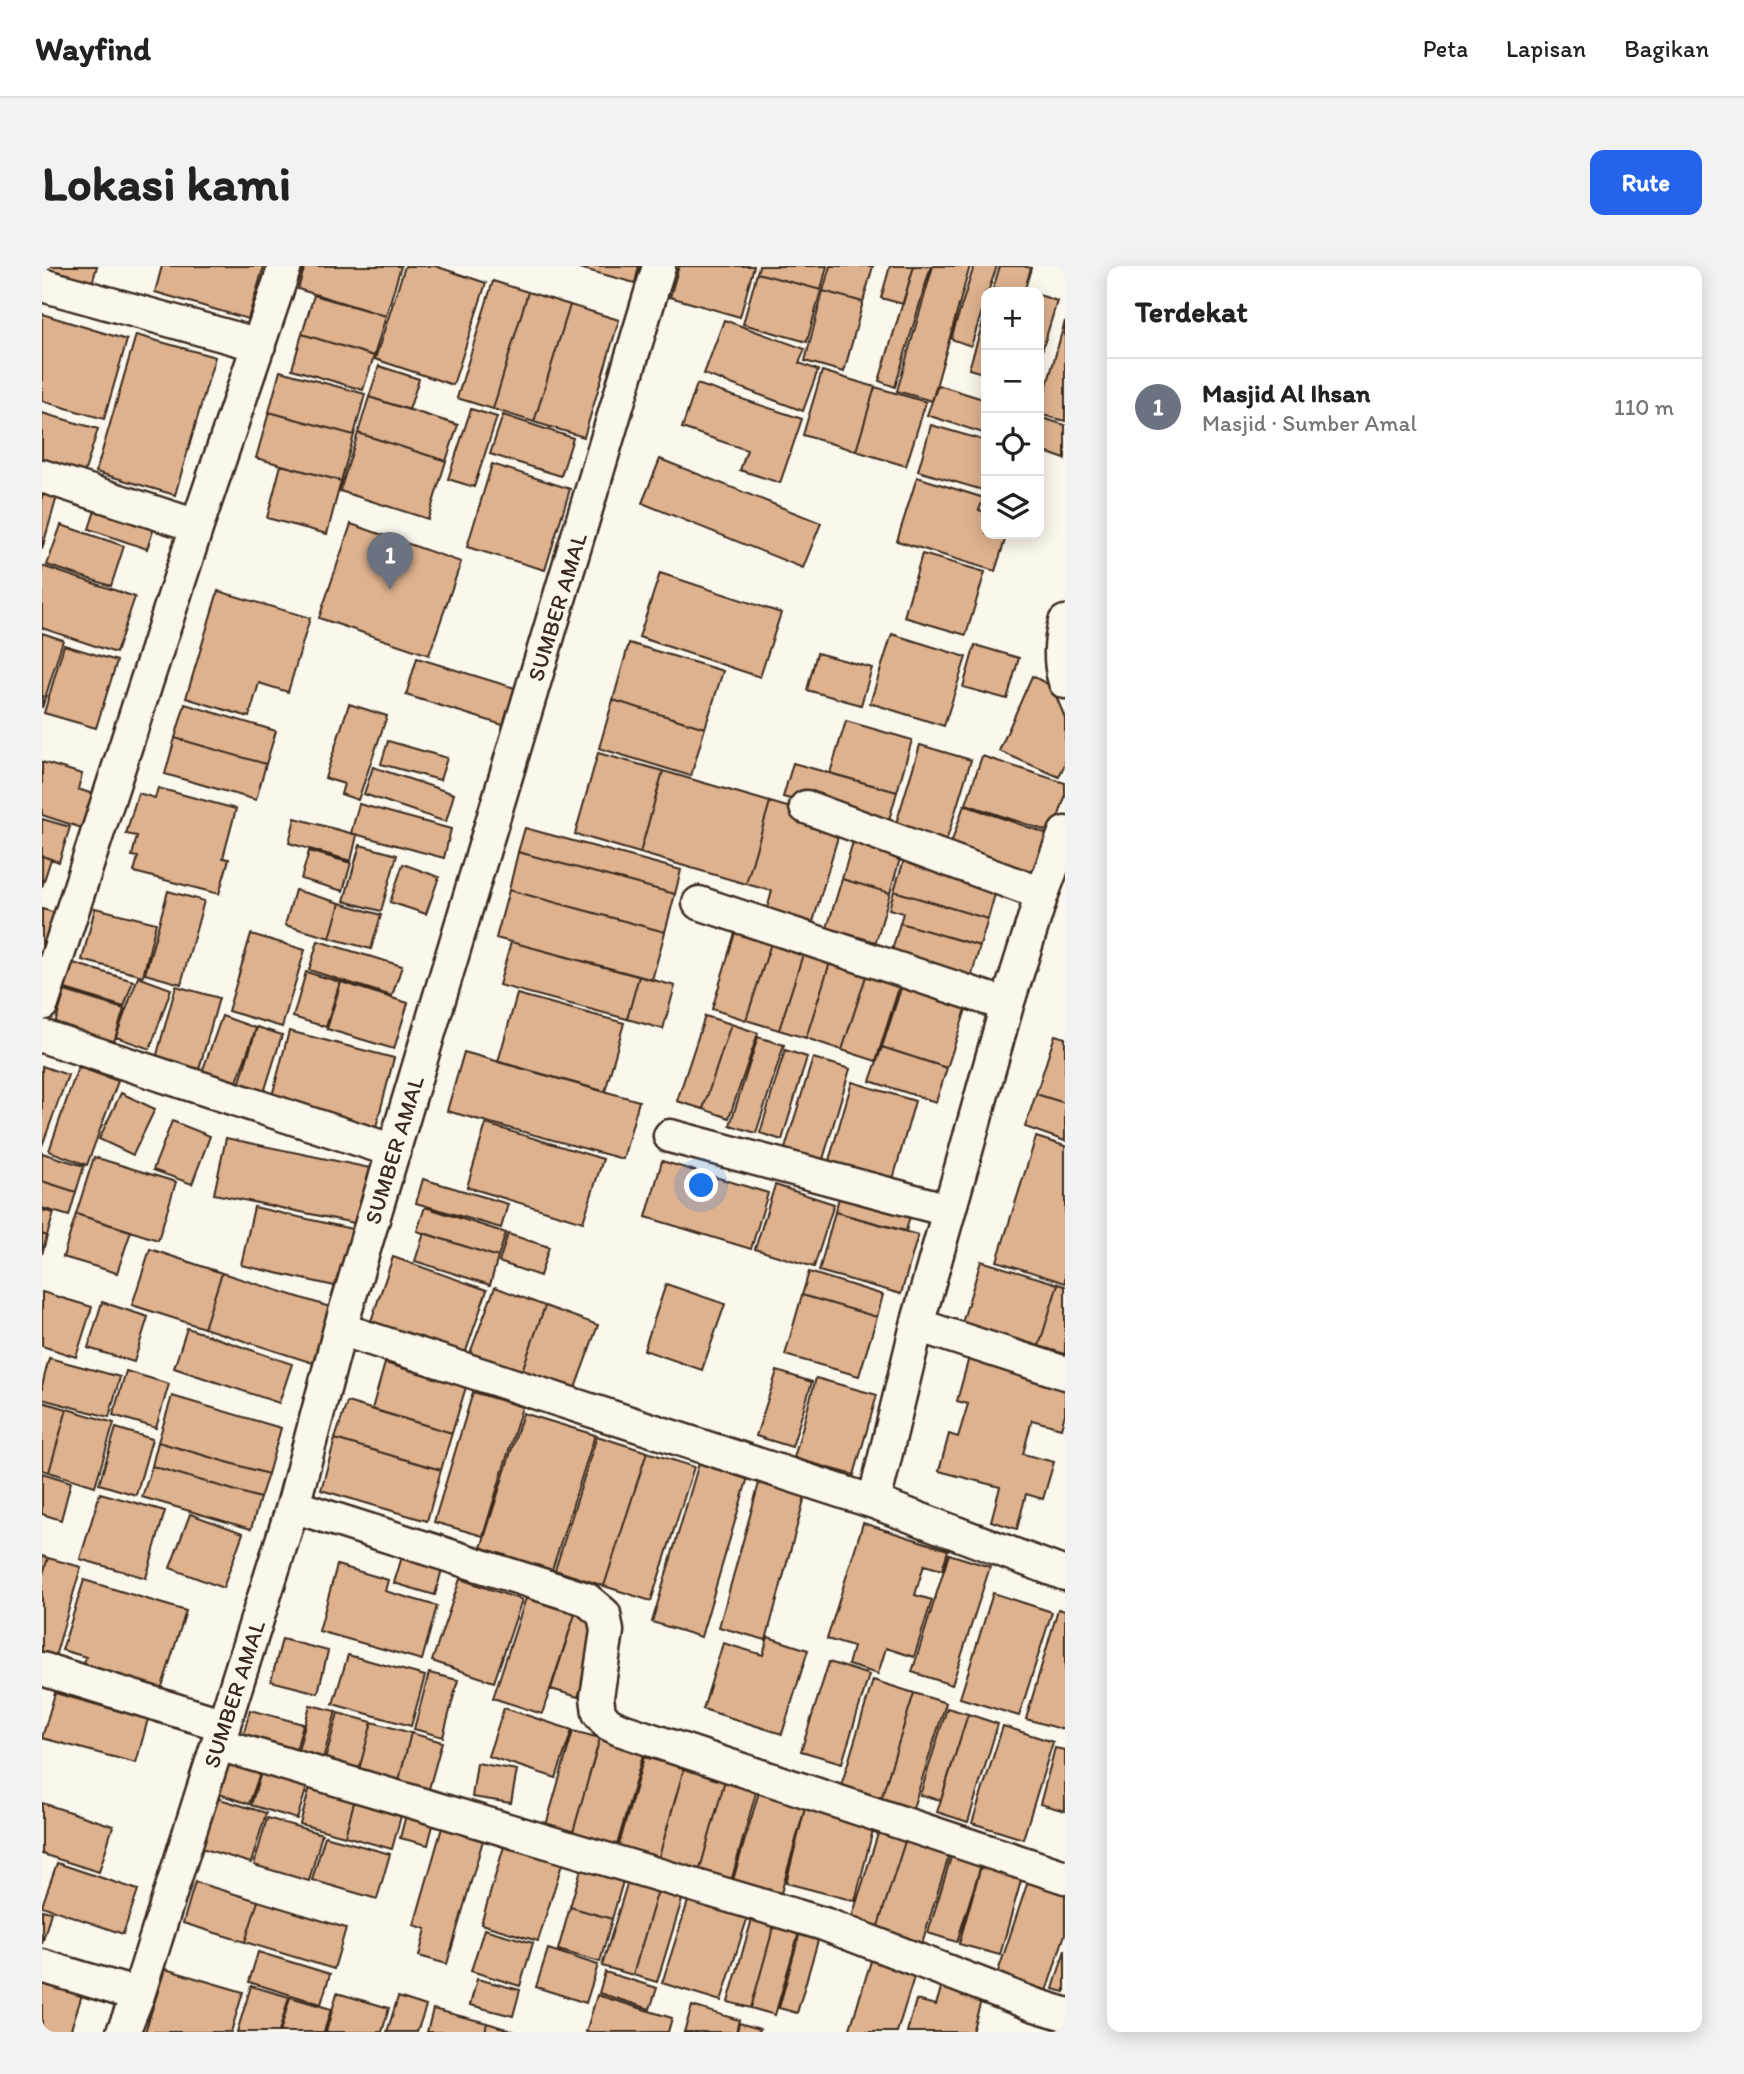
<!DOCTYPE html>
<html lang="id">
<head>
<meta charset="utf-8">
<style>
  body { margin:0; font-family:Itim,sans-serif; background:#f2f2f2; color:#222 }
  .controls { position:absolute; right:21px; top:21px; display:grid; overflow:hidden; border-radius:14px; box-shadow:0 4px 18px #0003 }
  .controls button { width:63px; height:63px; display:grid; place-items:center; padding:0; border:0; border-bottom:2px solid #e0e0e0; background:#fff; color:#222; font:35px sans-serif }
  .you { position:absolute; left:660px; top:920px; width:24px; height:24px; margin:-18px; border:5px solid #fff; border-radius:50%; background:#1a73e8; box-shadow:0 0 0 10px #1a73e833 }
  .badge { display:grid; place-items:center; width:46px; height:46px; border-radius:50%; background:#2563eb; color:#fff; font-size:23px; font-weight:700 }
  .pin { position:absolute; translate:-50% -58px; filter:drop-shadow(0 2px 4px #0008) }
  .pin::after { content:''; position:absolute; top:37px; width:24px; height:21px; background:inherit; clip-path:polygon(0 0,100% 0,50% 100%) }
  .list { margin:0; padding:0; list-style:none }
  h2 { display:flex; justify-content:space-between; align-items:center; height:91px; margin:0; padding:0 28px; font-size:30px }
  h2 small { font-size:23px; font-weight:400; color:#767676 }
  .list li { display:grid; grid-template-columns:46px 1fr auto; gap:21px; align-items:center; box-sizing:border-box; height:98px; padding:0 28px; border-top:2px solid #e0e0e0 }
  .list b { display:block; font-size:26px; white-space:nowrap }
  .list p { margin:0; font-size:23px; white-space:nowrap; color:#767676 }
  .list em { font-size:23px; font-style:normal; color:#767676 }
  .icon { flex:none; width:38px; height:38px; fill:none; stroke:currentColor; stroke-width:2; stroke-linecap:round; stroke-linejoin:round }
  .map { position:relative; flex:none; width:1023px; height:1766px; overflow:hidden; border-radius:14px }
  header { display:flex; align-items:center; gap:42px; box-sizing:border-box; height:98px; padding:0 35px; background:#fff; border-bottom:2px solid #e0e0e0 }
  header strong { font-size:33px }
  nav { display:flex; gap:38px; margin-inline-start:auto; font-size:24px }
  .intro { display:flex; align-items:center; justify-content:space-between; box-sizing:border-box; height:168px; padding:0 42px }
  h1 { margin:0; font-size:49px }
  .button { padding:18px 32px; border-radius:14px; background:#2563eb; color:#fff; font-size:24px; font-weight:700 }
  main { display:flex; gap:42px; padding:0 42px }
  aside { flex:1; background:#fff; border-radius:14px; box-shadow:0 4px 18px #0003 }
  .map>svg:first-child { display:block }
  .building { fill:#deb28f; stroke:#3b2a1e; stroke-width:2 }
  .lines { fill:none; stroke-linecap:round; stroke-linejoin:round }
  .minor-casing { stroke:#3b2a1e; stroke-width:37 }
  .minor { stroke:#fbf7ec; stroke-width:32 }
  .labels { text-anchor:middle; stroke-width:5; stroke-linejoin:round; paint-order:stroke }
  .street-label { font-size:23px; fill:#3b2a1e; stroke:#fbf7ec }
</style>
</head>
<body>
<header>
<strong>Wayfind</strong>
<nav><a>Peta</a><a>Lapisan</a><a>Bagikan</a></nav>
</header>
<div class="intro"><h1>Lokasi kami</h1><a class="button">Rute</a></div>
<main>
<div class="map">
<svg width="1023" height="1766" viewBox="0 0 1023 1766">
  <rect width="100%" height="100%" fill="#fbf7ec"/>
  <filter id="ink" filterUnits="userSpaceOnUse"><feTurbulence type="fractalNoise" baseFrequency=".0143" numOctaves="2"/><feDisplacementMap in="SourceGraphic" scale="14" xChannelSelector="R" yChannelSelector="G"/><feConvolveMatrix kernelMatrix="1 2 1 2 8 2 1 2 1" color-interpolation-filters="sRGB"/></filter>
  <g filter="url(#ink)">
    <path class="building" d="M0 0H55L48 25 0 10Z
      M120 0H222L206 53 113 26Z
      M263 0H359L344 50 256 23Z
      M363 0H393L444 17 411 119 333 93Z
      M530 0H597L593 17Z
      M637 0H712L698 51 628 31Z
      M717 0H785L779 24 715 7Z
      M788 0H831L821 36 781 25Z
      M848 0H872L861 38 839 32Z
      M872 0H889L853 121 837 115Z
      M891 0H928L890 135 855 125Z
      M932 0H955L946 26H944V33L929 80 909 73Z
      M958 0H981L989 2 982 26H950Z
      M715 7 779 24 765 76 701 58Z
      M451 15 486 26 451 143 415 132Z
      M781 25 821 36 802 106 763 95Z
      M486 26 528 39 492 156 451 143Z
      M272 29 344 50 332 90 260 68Z
      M997 29 1015 35 997 95Z
      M528 39 577 54 542 171 492 156Z
      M944 46V108L927 103Z
      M0 48 85 74 62 153 0 135Z
      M682 54 763 83 757 97 776 104 761 145 662 108Z
      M1023 55V155L997 148Z
      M260 68 332 90 321 124 250 103Z
      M94 69 173 91 133 229 54 206Z
      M337 100 377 113 367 144 327 131Z
      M238 105 323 128 312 169 227 146Z
      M780 105 833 121 814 185 761 169Z
      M655 118 760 153 738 217 698 204 705 184 640 162Z
      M896 119 944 134V168L885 149Z
      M833 121 884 136 864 200 814 185Z
      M327 131 416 159 404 195 316 167Z
      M429 143 455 151 432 221 406 213Z
      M227 146 312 169 299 215 214 192Z
      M0 147 56 163 40 214 0 202Z
      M461 149 531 172 519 210 448 188Z
      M997 151 1023 159V193L997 184Z
      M889 159 944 175V225L876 205Z
      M316 167 404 195 386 253 298 225Z
      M618 193 779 257 761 302 600 237Z
      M450 198 528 223 503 304 425 281Z
      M239 199 299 215 285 268 225 252Z
      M875 211 942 232 937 244 944 246V268H965L953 305 855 275Z
      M0 222 16 227 0 283Z
      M56 235 114 256 105 283 47 263Z
      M309 258 419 296 387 389 277 352Z
      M19 259 82 280 69 320 5 299Z
      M880 288 943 306 924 369 862 351Z
      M0 300 93 331 74 387 0 362Z
      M618 307 739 347 718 411 597 371Z
      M176 325 268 352 246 426 217 417 207 451 144 432Z
      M0 367 21 374 0 442Z
      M850 368 924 391 902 460 828 437Z
      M587 377 681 405 663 462 571 434Z
      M22 379 75 395 54 462 2 447Z
      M933 379 977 392 965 433 921 421Z
      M775 387 830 402 819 439 765 424Z
      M375 392 476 423 464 460 364 429Z
      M990 410 1010 420 1023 452V498L1017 511 957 485Z
      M571 434 663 462 649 510 557 482Z
      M143 438 234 465 224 498 133 472Z
      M307 438 345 450 316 534 299 528 302 518 283 512Z
      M804 455 870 474 855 526 788 507Z
      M133 472 224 498 214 534 123 508Z
      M346 475 405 492 398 514 339 498Z
      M878 479 929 494 904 576 853 561Z
      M556 487 621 505 598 587 533 568Z
      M940 490 1023 517V531L1011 567 924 538Z
      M0 496 40 508 36 523 63 532 52 566 0 549Z
      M751 497 855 526 845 561 741 531Z
      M331 501 412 528 404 556 322 528Z
      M621 505 728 536 704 618 598 587Z
      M116 522 194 543 181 592 187 593 177 628 92 606 96 591 90 590 95 570 84 568 96 527 113 532Z
      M728 536 800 557 771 656 725 643 730 625 704 618Z
      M317 538 409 563 402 592 309 567Z
      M922 539 1006 568 992 610 908 581Z
      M253 552 315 569 309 595 247 577Z
      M0 553 28 561 17 596 0 590Z
      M483 562 639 604 633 628 476 586Z
      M812 572 860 586 848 627 800 613Z
      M318 579 355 589 339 645 302 635Z
      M267 585 309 597 301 625 259 613Z
      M476 586 633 628 623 666 467 624Z
      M0 590 9 593 0 621Z
      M862 594 955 621 946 653 852 625Z
      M361 598 397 611 384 648 348 636Z
      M800 613 848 627 834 676 785 662Z
      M253 624 298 637 288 672 243 659Z
      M467 624 623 666 610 714 454 672Z
      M126 625 162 635 139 718 103 708Z
      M852 625 946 653 938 680 858 657 861 647 847 643Z
      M298 637 339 649 329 683 288 672Z
      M53 642 114 657 101 710 40 694Z
      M0 643 21 649 0 698Z
      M858 657 938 680 929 712 849 688Z
      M695 660 731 671 704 754 670 743Z
      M209 668 263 684 240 761 186 745Z
      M731 671 763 682 737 764 704 754Z
      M276 675 360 700 350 730 267 704Z
      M469 676 597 710 585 753 457 719Z
      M763 682 790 690 764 772 737 764Z
      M790 690 827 701 800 784 764 772Z
      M28 696 91 715 82 741 20 722Z
      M827 701 860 712 834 795 800 784Z
      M264 706 298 716 284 761 251 751Z
      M597 710 633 720 621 763 585 753Z
      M96 711 129 723 108 783 74 771Z
      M862 713 927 734 905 802 840 781Z
      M299 716 366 737 352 783 285 763Z
      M134 720 177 732 154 814 111 803Z
      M23 725 82 743 71 779 12 761Z
      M475 728 582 757 563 826 456 796Z
      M180 750 214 762 192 824 158 812Z
      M663 750 689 758 661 843 635 835Z
      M689 758 716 767 687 852 661 843Z
      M215 761 240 769 220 833 195 825Z
      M247 765 352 792 334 861 229 834Z
      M1013 769 1023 772V837L994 828Z
      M716 771 742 779 714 867 688 859Z
      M840 781 905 802 894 836 828 815Z
      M743 784 765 791 740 874 718 867Z
      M422 786 597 835 581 893 405 845Z
      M771 792 808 803 779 900 741 889Z
      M0 800 26 809 0 880Z
      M36 801 76 815 45 899 7 885Z
      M810 816 873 835 850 917 786 898Z
      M79 827 113 843 91 889 57 873Z
      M994 828 1023 837V875L983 861Z
      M130 855 168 870 150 918 111 904Z
      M444 858 561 893 541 956 425 921Z
      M994 871 1023 880V1017L955 995Z
      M184 872 328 902 317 958 172 928Z
      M0 887 42 900 34 926 0 915Z
      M52 891 134 916 116 974 34 948Z
      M620 895 726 927 709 983 604 951Z
      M381 913 466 938 459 962 374 937Z
      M0 915 34 926 27 950 0 942Z
      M801 918 871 938 864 965 793 946Z
      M733 919 792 938 772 1001 713 983Z
      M212 941 310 963 297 1021 199 999Z
      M383 941 464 967 456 991 375 965Z
      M0 944 12 947 5 970 0 968Z
      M793 946 876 969 859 1028 777 1005Z
      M34 948 89 965 75 1007 21 991Z
      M382 967 456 991 448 1019 373 995Z
      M0 968 5 970 0 988Z
      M466 968 507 981 498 1010 457 996Z
      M108 983 180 1007 162 1062 90 1039Z
      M351 991 445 1024 422 1091 328 1058Z
      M939 995 1016 1018 997 1080 920 1057Z
      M767 1006 841 1029 835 1051 760 1029Z
      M180 1007 291 1042 274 1098 162 1062Z
      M624 1018 683 1038 660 1104 602 1084Z
      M1016 1018 1023 1020V1088L997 1080Z
      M453 1021 503 1040 477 1113 425 1095Z
      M0 1026 50 1041 34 1091 0 1080Z
      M760 1029 835 1051 817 1110 743 1089Z
      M60 1036 106 1051 92 1096 46 1082Z
      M503 1040 556 1059 529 1133 477 1113Z
      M145 1062 250 1098 237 1137 132 1102Z
      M929 1084 1023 1109V1148L1019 1162 990 1154 981 1188 1012 1196 1001 1233 984 1228 975 1263 949 1255 958 1221 897 1205 907 1168 916 1171 926 1138 915 1135Z
      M7 1092 78 1111 67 1151 0 1133V1120Z
      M343 1097 424 1121 410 1167 330 1143Z
      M84 1105 127 1118 114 1162 71 1149Z
      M735 1105 770 1116 750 1181 714 1170Z
      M774 1112 835 1129 812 1209 752 1192Z
      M431 1126 480 1141 441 1270 392 1256Z
      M130 1130 239 1162 226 1208 116 1176Z
      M0 1136 25 1143 7 1206 0 1204Z
      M305 1136 410 1167 399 1204 293 1173Z
      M25 1143 72 1157 53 1220 7 1206Z
      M481 1147 553 1169 510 1304 439 1282Z
      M74 1162 110 1173 94 1229 57 1218Z
      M555 1170 605 1186 562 1320 513 1304Z
      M293 1173 399 1204 385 1255 279 1224Z
      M116 1176 226 1208 218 1232 110 1200Z
      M605 1186 652 1201 609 1335 562 1320Z
      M657 1197 706 1211 659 1371 610 1356Z
      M110 1200 218 1232 209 1263 100 1231Z
      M0 1207 29 1216 19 1254 0 1248Z
      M719 1210 765 1223 724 1374 677 1361Z
      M58 1227 123 1245 104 1312 38 1293Z
      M148 1248 201 1267 181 1322 128 1302Z
      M821 1257 906 1284 900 1304 882 1299 873 1329 890 1334 872 1391 844 1382 836 1408 806 1399 811 1381 785 1373Z
      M362 1284 402 1296 393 1329 352 1317Z
      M907 1288 948 1301 910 1419 870 1406Z
      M0 1290 6 1292 0 1311Z
      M6 1292 39 1301 12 1394 0 1390V1311Z
      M295 1299 346 1314 343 1325 395 1340 380 1394 277 1365Z
      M418 1313 480 1334 452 1416 390 1395Z
      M42 1314 144 1345 117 1430 39 1406 44 1391 20 1384Z
      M951 1327 1010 1346 977 1450 918 1432Z
      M484 1332 533 1348 500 1448 451 1432Z
      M1016 1343 1023 1345V1464L984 1453Z
      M533 1348 560 1357 536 1431 509 1423Z
      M726 1371 766 1384 740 1468 661 1443 681 1377 721 1389Z
      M240 1373 286 1385 276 1427 229 1415Z
      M306 1389 383 1410 369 1460 291 1438Z
      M787 1396 827 1409 800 1497 759 1485Z
      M387 1407 416 1414 401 1471 372 1463Z
      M831 1414 872 1427 839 1533 799 1520Z
      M13 1427 106 1453 94 1497 0 1472Z
      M872 1427 904 1437 871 1542 839 1533Z
      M268 1439 294 1445 279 1500 254 1493Z
      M462 1442 530 1464 514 1512 446 1490Z
      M905 1442 926 1448 899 1534 878 1529Z
      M208 1444 261 1458 252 1492 199 1477Z
      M296 1447 330 1456 315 1511 281 1501Z
      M926 1448 956 1458 926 1556 895 1546Z
      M330 1456 369 1467 355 1522 315 1511Z
      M961 1460 1011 1476 981 1573 930 1557Z
      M531 1465 558 1472 529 1573 502 1566Z
      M369 1467 400 1476 385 1530 355 1522Z
      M558 1472 602 1485 573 1586 529 1573Z
      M1013 1482 1023 1484V1545L998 1538Z
      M187 1488 221 1499 207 1538 174 1527Z
      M602 1491 642 1502 615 1598 575 1586Z
      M222 1497 268 1511 255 1553 209 1539Z
      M435 1497 475 1504 469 1537 430 1531Z
      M642 1502 683 1514 656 1610 615 1598Z
      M270 1513 315 1525 303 1570 258 1558Z
      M683 1514 715 1523 688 1619 656 1610Z
      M315 1525 362 1539 350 1583 303 1570Z
      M717 1526 764 1538 739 1627 691 1614Z
      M171 1531 224 1547 209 1597 156 1581Z
      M0 1537 71 1560 57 1606 0 1588Z
      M366 1541 394 1547 386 1579 358 1572Z
      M763 1542 832 1560 813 1635 744 1617Z
      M225 1552 280 1568 267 1615 212 1599Z
      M401 1558 442 1571 405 1698 377 1690 384 1663 372 1659Z
      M839 1558 866 1566 835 1663 809 1654Z
      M866 1566 910 1580 880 1677 835 1663Z
      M283 1570 348 1588 335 1633 270 1614Z
      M463 1577 521 1595 496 1675 439 1658Z
      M909 1591 939 1599 915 1676 886 1667Z
      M542 1593 584 1605 570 1653 528 1641Z
      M15 1597 96 1624 81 1668 0 1640Z
      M939 1600 980 1611 958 1689 917 1678Z
      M589 1605 619 1614 591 1709 560 1700Z
      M989 1606 1023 1618V1668L1003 1729 954 1712Z
      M619 1614 644 1621 615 1716 591 1709Z
      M153 1616 216 1635 203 1676 141 1657Z
      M648 1629 707 1647 679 1735 620 1717Z
      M216 1635 304 1662 292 1703 203 1676Z
      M528 1641 570 1653 558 1696 516 1684Z
      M0 1644 9 1646 0 1678Z
      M710 1653 732 1659 709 1742 686 1736Z
      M732 1659 757 1666 733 1749 709 1742Z
      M442 1663 491 1677 478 1720 429 1705Z
      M758 1666 777 1671 755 1747 737 1742Z
      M833 1682 877 1695 855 1766H807Z
      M506 1683 556 1699 544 1737 494 1721Z
      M1023 1684V1726L1011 1723Z
      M216 1686 288 1708 279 1738 207 1716Z
      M123 1703 201 1726 189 1766H103Z
      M563 1706 615 1722 608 1743 557 1727Z
      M435 1713 478 1724 471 1750 428 1739Z
      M0 1716 40 1729 28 1766H0Z
      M901 1716 941 1728 930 1766H865L874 1734 894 1739Z
      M209 1720 247 1731 237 1766H195Z
      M295 1727 347 1742 340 1766H284Z
      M555 1729 630 1752 626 1766H544Z
      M248 1731 289 1743 282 1766H238Z
      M356 1731 384 1740 375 1766H345Z
      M650 1740 697 1754 694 1766H642Z
      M391 1743 445 1757 443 1766H385Z
      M445 1757 474 1766H443Z
      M697 1757 718 1763 717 1766H695Z"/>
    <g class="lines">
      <g class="minor-casing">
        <path id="minor" d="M0 19 217 79
          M0 210 155 260
          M1023 356C1018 376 1017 396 1023 416
          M764 541 1000 628
          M657 637 965 739
          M0 738 155 260 243 0
          M0 770 352 885
          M628 870 906 944
          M875 1059 1023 1107
          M298 1063 832 1236 1023 1308
          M832 1236 875 1059 965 739 1000 628 1023 567
          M251 1240 544 1333 562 1348 565 1365 555 1431 557 1447 565 1457 577 1463 1023 1611
          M0 1403 182 1459
          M176 1478 782 1658 990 1738 1023 1748
          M0 1700 96 1729
          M81 1766 96 1729 251 1240 298 1063 617 0"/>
      </g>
      <use href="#minor" class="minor"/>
    </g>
  </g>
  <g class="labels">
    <g class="street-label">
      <text transform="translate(515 341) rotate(-73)" y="8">SUMBER AMAL</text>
      <text transform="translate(352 884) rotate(-73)" y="8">SUMBER AMAL</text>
      <text transform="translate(192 1428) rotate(-72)" y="8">SUMBER AMAL</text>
    </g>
  </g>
</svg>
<div class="controls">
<button>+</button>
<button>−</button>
<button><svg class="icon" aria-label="locate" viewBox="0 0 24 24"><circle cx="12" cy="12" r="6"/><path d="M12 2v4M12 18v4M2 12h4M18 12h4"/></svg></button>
<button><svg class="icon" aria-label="layers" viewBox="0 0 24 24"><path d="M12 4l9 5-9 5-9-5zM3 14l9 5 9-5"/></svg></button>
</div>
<div class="you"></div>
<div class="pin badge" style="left:348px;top:324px;background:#6b7280">1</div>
</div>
<aside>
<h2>Terdekat<small></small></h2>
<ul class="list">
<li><span class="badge" style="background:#6b7280">1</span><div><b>Masjid Al Ihsan</b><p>Masjid · Sumber Amal</p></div><em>110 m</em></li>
</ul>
</aside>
</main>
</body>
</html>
